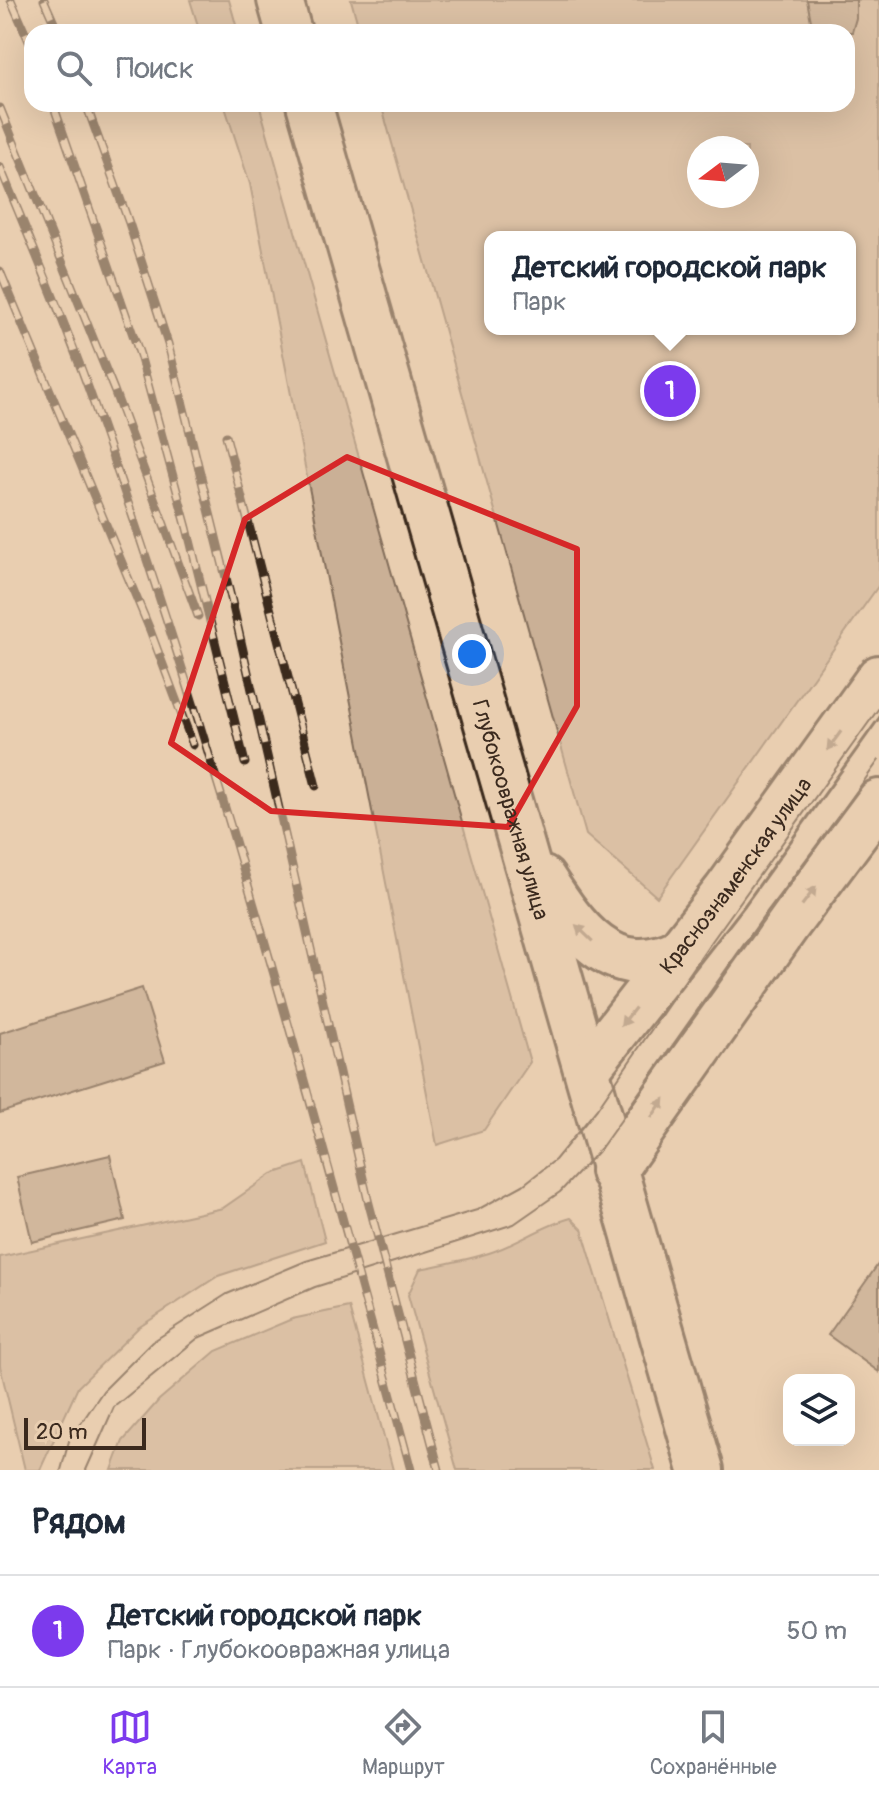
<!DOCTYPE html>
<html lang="ru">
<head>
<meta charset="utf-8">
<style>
  body { margin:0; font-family:Pangolin,sans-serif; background:#f2f2f3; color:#1f2937 }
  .controls { position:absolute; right:24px; bottom:24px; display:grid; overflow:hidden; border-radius:16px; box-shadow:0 8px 32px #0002 }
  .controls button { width:72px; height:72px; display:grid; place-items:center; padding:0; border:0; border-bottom:2px solid #e0e1e3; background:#fff; color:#1f2937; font:40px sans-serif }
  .compass { position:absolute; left:687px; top:136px; width:72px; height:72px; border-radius:50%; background:#fff; box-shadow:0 8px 32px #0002; rotate:254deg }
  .scale { position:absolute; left:24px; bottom:20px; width:122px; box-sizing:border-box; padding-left:8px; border:4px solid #3b2a1e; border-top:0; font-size:22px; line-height:28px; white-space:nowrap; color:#3b2a1e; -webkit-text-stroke:6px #e9ceb0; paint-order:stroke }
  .you { position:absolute; left:472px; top:654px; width:28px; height:28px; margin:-20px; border:6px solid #fff; border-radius:50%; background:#1a73e8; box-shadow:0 0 0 12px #1a73e833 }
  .badge { display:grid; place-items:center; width:52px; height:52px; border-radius:50%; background:#7c3aed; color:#fff; font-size:26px; font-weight:700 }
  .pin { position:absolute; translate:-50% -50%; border:4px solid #fff; box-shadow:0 2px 8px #0006 }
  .popup { position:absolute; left:484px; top:231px; width:372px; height:104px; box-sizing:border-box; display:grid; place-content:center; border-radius:16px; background:#fff; filter:drop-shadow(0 2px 6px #0005); font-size:26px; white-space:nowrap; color:#747a83 }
  .popup b { font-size:30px; color:#1f2937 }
  .popup::after { content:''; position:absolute; left:50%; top:100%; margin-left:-16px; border:16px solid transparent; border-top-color:#fff }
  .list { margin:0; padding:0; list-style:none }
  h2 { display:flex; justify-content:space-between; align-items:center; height:104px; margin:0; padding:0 32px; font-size:34px }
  h2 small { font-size:26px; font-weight:400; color:#747a83 }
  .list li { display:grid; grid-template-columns:52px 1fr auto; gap:24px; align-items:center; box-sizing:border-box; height:112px; padding:0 32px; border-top:2px solid #e0e1e3 }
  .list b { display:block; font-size:30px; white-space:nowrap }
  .list p { margin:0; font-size:26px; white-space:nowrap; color:#747a83 }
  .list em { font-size:26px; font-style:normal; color:#747a83 }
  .icon { flex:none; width:44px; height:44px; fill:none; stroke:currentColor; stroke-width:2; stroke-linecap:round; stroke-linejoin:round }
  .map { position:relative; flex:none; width:879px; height:1470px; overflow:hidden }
  .search { position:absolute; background:#fff; box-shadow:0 8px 32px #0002; left:24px; right:24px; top:24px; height:88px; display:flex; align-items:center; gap:20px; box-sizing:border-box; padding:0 28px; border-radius:24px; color:#747a83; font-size:30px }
  .sheet { height:216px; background:#fff }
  nav { display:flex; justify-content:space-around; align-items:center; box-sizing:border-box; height:112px; border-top:2px solid #e0e1e3; background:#fff; font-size:22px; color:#747a83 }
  nav a { display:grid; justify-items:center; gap:4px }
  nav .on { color:#7c3aed }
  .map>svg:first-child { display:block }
  .green { fill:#cab096; stroke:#826d5a; stroke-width:2; fill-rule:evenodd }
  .building { fill:#b39b83; stroke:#3b2a1e; stroke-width:2 }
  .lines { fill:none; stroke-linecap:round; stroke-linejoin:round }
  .secondary-casing { stroke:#3b2a1e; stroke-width:50 }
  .secondary { stroke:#e9ceb0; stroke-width:44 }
  .tram { stroke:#3b2a1e; stroke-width:2 }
  .rail-casing { stroke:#3b2a1e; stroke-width:9 }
  .rail { stroke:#e9ceb0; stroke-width:6; stroke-dasharray:18; stroke-linecap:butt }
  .oneway { fill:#927c67 }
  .marked { fill:none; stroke:#d62828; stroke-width:6; stroke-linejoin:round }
  .labels { text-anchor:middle; stroke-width:8; stroke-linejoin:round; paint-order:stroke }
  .street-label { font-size:22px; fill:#3b2a1e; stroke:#e9ceb0 }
</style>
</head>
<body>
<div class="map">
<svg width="879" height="1470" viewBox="0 0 879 1470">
  <rect width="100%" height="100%" fill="#e9ceb0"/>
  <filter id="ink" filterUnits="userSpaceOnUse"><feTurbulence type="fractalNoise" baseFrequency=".0125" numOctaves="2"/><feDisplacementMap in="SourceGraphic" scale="16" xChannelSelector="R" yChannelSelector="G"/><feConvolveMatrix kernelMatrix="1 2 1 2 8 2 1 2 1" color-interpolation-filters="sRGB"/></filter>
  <g filter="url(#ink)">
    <path class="green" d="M190 0H229L238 32H200Z
      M351 0H879V585L657 897 586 835 381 104H847V32H360ZM699 148H747V196H699ZM490 237H850V329H490Z
      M224 104H259L530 1062 484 1130 437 1145 250 184Z
      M305 1163 325 1241 218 1276 138 1328 78 1387 40 1470H25L0 1366V1257L223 1208 272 1174Z
      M571 1218 582 1229 655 1470H457L408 1295 420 1269C443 1264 467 1260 489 1253 518 1244 541 1226 571 1218Z
      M349 1307 393 1470H112L123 1441 159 1400 216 1351 292 1319Z"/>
    <path class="building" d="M807 0H856V18L852 32H813Z
      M142 988 165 1061 0 1113V1033Z
      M110 1155 125 1220 32 1242 17 1177Z
      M879 1263V1372L828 1335Z"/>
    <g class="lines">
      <g class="secondary-casing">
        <g id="secondary">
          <path d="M280 0 289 32"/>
          <path id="s1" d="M309 104 701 1470"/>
          <path d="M543 879C575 929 612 983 678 952"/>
          <path id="s2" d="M587 1069 726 891 879 678"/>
          <path d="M613 1171 787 925 879 802"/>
        </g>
      </g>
      <use href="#secondary" class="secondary"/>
      <path class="tram" d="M61 1470 69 1441 103 1391 152 1342 227 1294 306 1261 477 1210 523 1185 555 1160 597 1109 710 944 879 708
        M86 1470 114 1407 198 1338 315 1287 514 1224 560 1192 601 1148 879 760"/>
      <g class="rail-casing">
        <path id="rail" d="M11 0 32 48
          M44 0 58 32
          M53 104 140 355 187 528 245 763
          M86 104 129 223 168 344 232 602 368 1200 439 1470
          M0 108 114 390 198 616
          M0 167C32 245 66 324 94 404 217 753 314 1112 411 1470
          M0 271 150 630 193 745
          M226 436 316 786"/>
      </g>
      <use href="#rail" class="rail"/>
    </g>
    <defs><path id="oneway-solid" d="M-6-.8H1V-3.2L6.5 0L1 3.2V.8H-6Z" transform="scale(2)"/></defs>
    <g class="oneway">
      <use href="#oneway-solid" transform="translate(834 741) rotate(126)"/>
      <use href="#oneway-solid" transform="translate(809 896) rotate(-53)"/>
      <use href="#oneway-solid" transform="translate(584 933) rotate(-136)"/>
      <use href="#oneway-solid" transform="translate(628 1017) rotate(128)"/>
      <use href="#oneway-solid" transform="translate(658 1108) rotate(-55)"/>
    </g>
  </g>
  <path d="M0 0H879V1470H0ZM347 457 577 549V706L508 827 271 811 171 743 245 519Z" fill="#e9ceb0" fill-opacity=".55" fill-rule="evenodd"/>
  <path class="marked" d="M347 457 577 549V706L508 827 271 811 171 743 245 519Z"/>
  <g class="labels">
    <g class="street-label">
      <text dy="8" stroke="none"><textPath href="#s1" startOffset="734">Глубокоовражная улица</textPath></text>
      <text dy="8" stroke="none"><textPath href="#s2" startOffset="244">Краснознаменская улица</textPath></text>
    </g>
  </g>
</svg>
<div class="controls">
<button><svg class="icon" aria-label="layers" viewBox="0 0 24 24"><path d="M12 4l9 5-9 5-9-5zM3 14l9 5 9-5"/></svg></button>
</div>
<svg class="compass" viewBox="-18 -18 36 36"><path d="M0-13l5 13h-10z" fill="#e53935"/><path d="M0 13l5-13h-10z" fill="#747a83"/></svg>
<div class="scale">20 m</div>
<div class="you"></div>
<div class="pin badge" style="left:670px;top:391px">1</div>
<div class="popup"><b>Детский городской парк</b>Парк</div>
<div class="search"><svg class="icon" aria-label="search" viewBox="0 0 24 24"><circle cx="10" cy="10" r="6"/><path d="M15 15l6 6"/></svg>Поиск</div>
</div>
<section class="sheet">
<h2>Рядом<small></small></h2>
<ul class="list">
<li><span class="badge">1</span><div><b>Детский городской парк</b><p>Парк · Глубокоовражная улица</p></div><em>50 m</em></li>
</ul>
</section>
<nav>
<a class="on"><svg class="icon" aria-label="map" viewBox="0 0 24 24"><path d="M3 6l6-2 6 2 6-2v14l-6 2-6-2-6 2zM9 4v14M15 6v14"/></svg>Карта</a>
<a><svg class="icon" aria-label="directions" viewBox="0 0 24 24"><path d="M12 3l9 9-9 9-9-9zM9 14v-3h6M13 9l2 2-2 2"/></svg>Маршрут</a>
<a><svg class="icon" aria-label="saved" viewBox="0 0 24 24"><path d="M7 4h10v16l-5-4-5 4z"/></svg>Сохранённые</a>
</nav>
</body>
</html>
